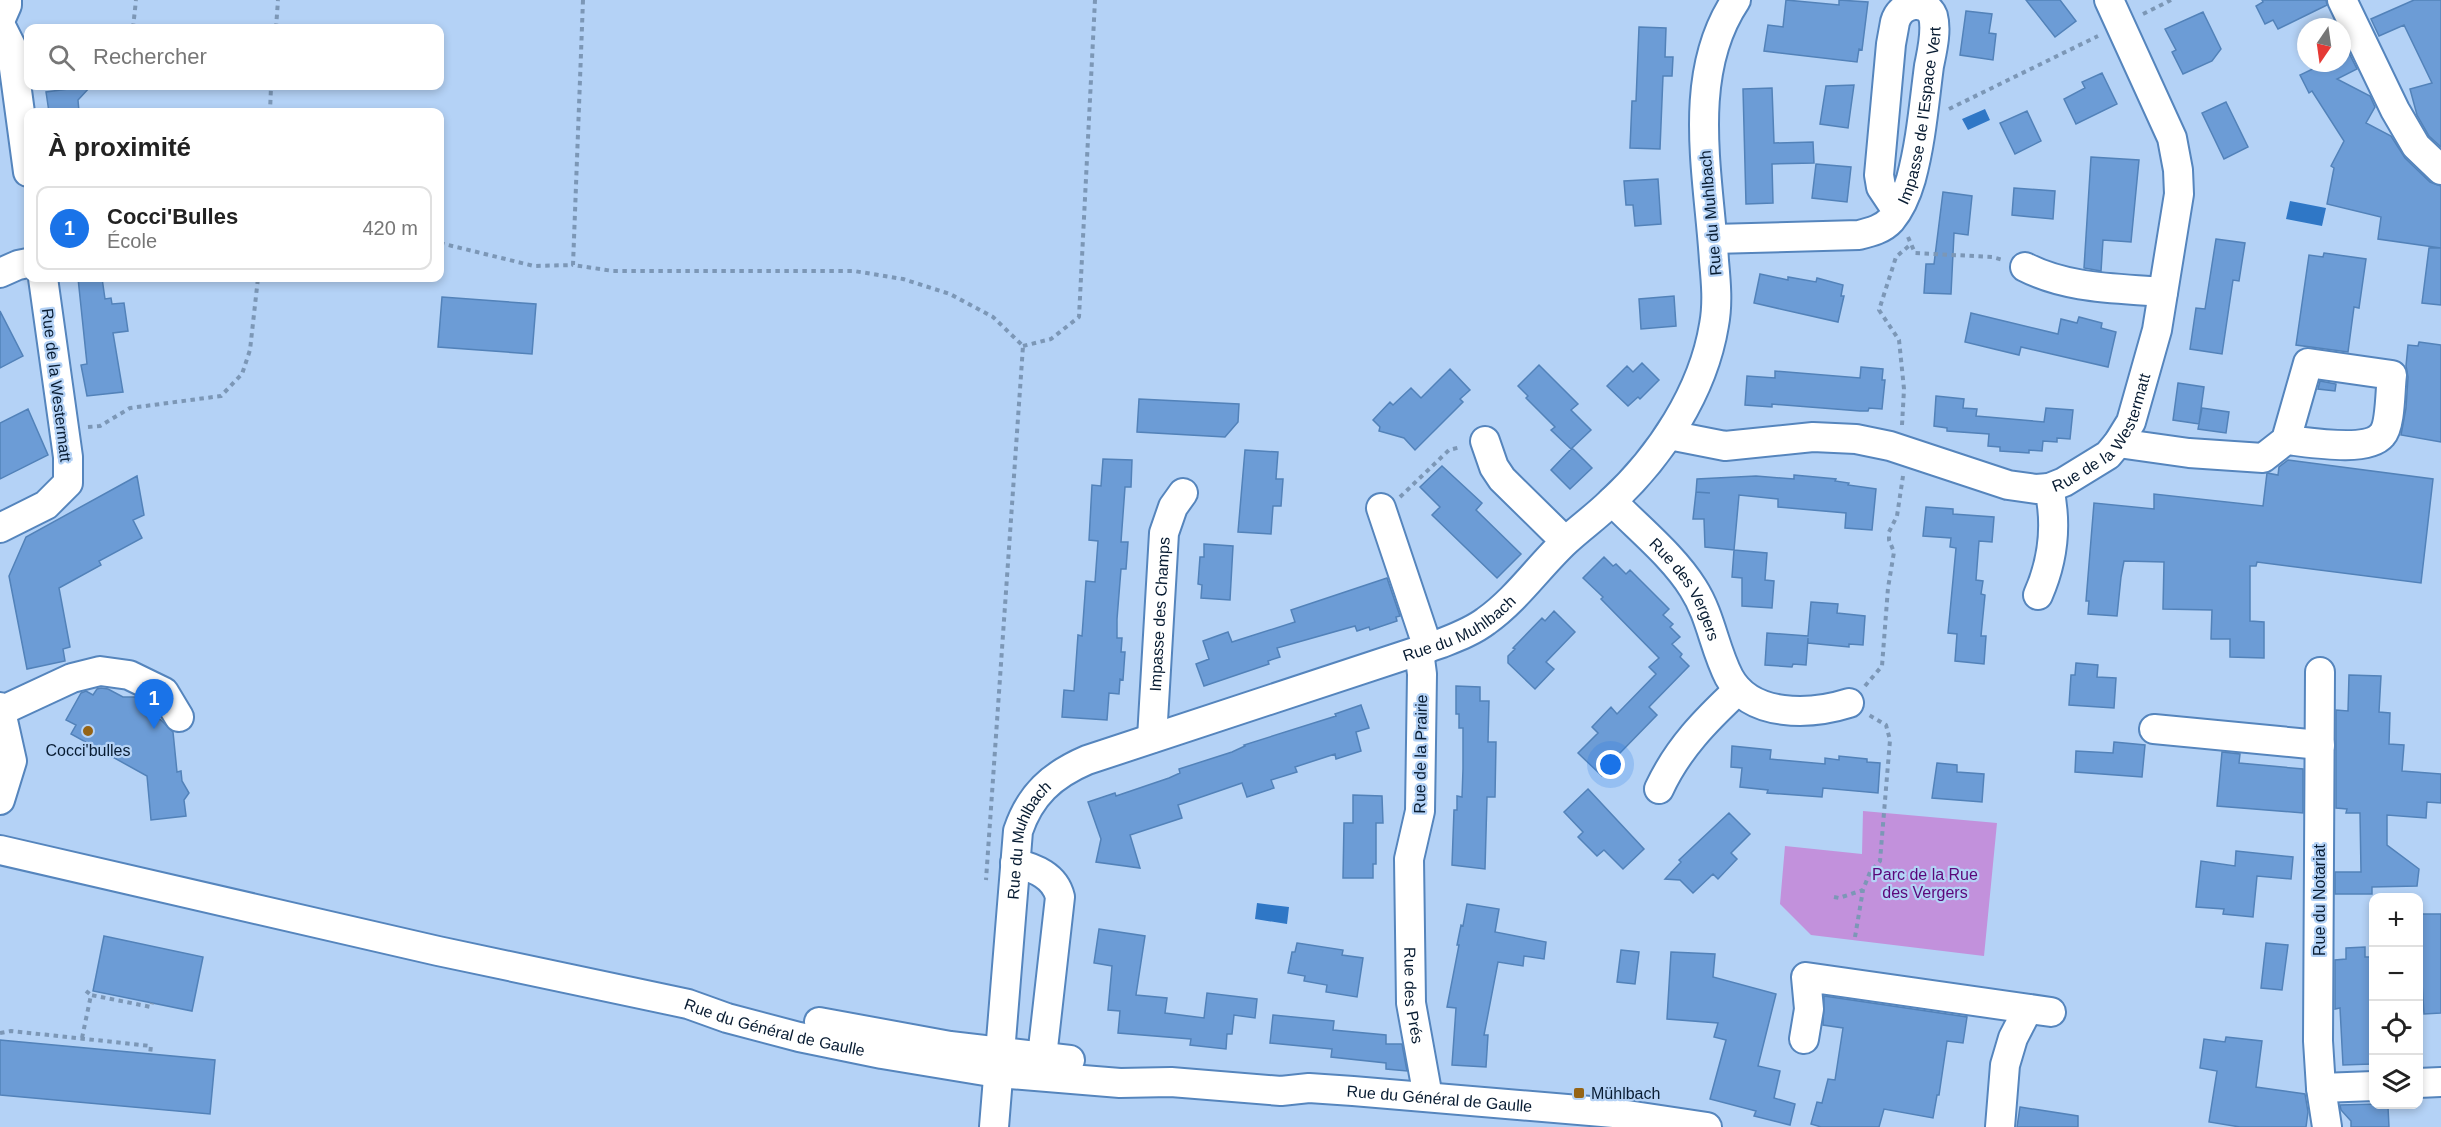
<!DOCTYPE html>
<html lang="fr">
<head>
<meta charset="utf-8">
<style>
  body { margin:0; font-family:Arial,sans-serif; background:#f2f2f2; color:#222 }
  .controls { position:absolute; right:18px; bottom:18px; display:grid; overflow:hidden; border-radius:12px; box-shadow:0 3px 9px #0003 }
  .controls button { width:54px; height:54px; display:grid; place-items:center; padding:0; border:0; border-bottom:2px solid #e0e0e0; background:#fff; color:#222; font:30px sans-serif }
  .compass { position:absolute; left:2297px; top:18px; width:54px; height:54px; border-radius:50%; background:#fff; box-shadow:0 3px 9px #0003; rotate:193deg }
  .you { position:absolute; left:1611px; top:765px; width:21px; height:21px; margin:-15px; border:4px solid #fff; border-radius:50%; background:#1a73e8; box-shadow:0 0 0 9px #1a73e833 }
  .badge { display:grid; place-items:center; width:39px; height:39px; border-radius:50%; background:#1a73e8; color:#fff; font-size:20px; font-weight:700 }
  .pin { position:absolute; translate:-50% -50px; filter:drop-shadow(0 2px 3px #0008) }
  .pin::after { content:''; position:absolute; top:32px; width:21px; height:18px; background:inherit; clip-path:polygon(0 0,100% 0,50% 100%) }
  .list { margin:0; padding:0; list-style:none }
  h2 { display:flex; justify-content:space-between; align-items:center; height:78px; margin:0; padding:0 24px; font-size:26px }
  h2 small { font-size:20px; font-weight:400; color:#767676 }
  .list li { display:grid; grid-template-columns:39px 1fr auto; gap:18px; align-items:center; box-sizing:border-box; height:84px; margin:0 12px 12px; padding:0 12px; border:2px solid #e0e0e0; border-radius:12px }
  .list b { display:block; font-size:22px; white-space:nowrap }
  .list p { margin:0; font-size:20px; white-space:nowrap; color:#767676 }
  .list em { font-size:20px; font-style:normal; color:#767676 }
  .icon { flex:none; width:33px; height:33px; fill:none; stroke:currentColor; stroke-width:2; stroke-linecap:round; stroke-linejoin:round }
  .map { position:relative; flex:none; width:2441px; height:1127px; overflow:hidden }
  .search { position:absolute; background:#fff; box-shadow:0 3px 9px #0003; left:24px; top:24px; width:420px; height:66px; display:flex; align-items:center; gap:15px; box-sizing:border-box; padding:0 21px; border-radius:12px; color:#767676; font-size:22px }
  .panel { position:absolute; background:#fff; box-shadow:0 3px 9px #0003; left:24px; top:108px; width:420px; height:174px; border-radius:12px }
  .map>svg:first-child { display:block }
  .green { fill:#c291dc }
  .water { fill:#2f77c6 }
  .building { fill:#6c9cd6; stroke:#5282b9; stroke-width:1.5 }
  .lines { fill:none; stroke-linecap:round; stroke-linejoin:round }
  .minor-casing { stroke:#5585bd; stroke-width:32 }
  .path { stroke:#7c97b6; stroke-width:4; stroke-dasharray:4.5 4.5; stroke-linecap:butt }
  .minor { stroke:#fff; stroke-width:28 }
  .poi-dot { fill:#956415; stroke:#b4d2f6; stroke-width:2 }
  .labels { text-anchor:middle; stroke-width:4.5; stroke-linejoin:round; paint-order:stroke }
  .street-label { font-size:16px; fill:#081c32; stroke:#b4d2f6 }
  .poi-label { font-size:16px; fill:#081c32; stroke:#b4d2f6 }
  .park-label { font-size:16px; fill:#5b077a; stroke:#b4d2f6 }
</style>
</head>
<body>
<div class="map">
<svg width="2441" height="1127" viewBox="0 0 2441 1127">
  <rect width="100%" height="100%" fill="#b4d2f6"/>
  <path class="green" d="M1863 811 1997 823 1984 956 1811 935 1780 904 1785 846 1862 854Z"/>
  <path class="water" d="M1985 109 1990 120 1968 130 1962 119Z
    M2290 201 2326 208 2322 226 2286 219Z
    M1257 903 1289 907 1287 924 1255 919Z"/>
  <path class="building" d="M1786 0 1839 5V0L1868 2 1862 50 1859 49 1857 62 1764 51 1768 25 1783 27Z
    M2026 0H2060L2076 21 2055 37Z
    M2262 0H2326L2327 5 2278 29 2273 20 2265 24 2256 6 2263 2Z
    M2414 0H2441V147L2429 136 2417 115 2410 89 2432 83 2404 25 2379 36 2371 19Z
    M1966 11 1992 14 1989 33 1996 34 1993 60 1960 55Z
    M2203 12 2221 49 2212 61 2183 74 2172 52 2176 50 2165 29Z
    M1639 27 1666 28 1665 57H1673L1672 76H1663L1660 149 1630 148 1632 101H1636Z
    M2348 51 2357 69 2337 79 2370 96 2375 107 2366 123 2391 136 2405 158 2430 182 2441 186V248L2378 239 2381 217 2327 204 2334 168 2331 166 2344 141 2312 91 2309 93 2300 75 2325 63H2342V54Z
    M2102 73 2117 104 2076 124 2064 99 2085 88 2082 82Z
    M1854 85 1848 128 1820 124 1826 86Z
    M91 86 78 100 79 112H49L46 92Z
    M1772 88 1774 143 1813 142 1814 163 1772 164 1773 203 1746 204 1743 89Z
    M2226 102 2248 147 2224 159 2202 113Z
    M2027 111 2041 141 2015 154 2000 123Z
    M2091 157 2139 160 2131 242 2103 240 2101 271 2084 268Z
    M1816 164 1851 167 1847 202 1812 198Z
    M1658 179 1661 224 1635 226 1633 205H1626L1624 181Z
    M2014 188 2055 191 2053 219 2012 215Z
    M1943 192 1972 196 1968 235 1954 233 1951 294 1924 293 1926 264H1934Z
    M2216 239 2245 243 2239 281 2233 280 2222 354 2190 349 2196 308 2205 309Z
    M2429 248H2441V305L2422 303Z
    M2324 253 2366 259 2359 308 2354 307 2348 352 2296 345 2309 255 2323 257Z
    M1760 274 1788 280V277L1816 282 1817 278 1843 285 1841 296H1844L1838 322 1754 303Z
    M78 278H102L105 299 111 298 112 304 124 303 128 331 113 333 123 392 87 396 81 365 87 364Z
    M1674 296 1676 326 1641 329 1639 299Z
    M442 297 536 304 532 354 438 347Z
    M0 311 23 356 0 368Z
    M1971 313 2058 334 2061 319 2077 323 2079 317 2102 323 2101 328 2116 332 2108 367 2021 347 2019 355 1965 342Z
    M2419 342 2441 345V442L2401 435 2406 408 2408 377 2406 366 2408 345 2418 346Z
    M1642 363 1659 380 1640 399 1638 397 1628 406 1607 386 1627 366 1633 372Z
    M1539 365 1578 404 1571 410 1591 430 1571 449 1551 430 1555 427 1526 398 1528 396 1518 386Z
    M1861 367 1883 369 1882 380H1885L1882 409 1869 408 1868 411H1860L1772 404V407L1745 405 1747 376 1775 378V371L1860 378Z
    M1450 369 1470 390 1460 399 1463 402 1415 450 1404 438 1379 431 1380 427 1373 420 1390 402 1393 405 1411 388 1421 398Z
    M2320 381 2336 384 2335 391 2318 389Z
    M2178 383 2204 387 2199 424 2173 420Z
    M1936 396 1964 399 1963 408 1977 409 1976 416 2044 422 2046 408 2073 410 2070 439 2057 438V442L2043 441 2042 451 2029 450V453L2000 451V447L1988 446 1989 434 1947 431V428L1934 426Z
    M1139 399 1239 404 1238 422 1225 437 1137 432Z
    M2202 408 2229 412 2226 433 2198 429Z
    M28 409 48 455 0 479V423Z
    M1572 448 1592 468 1570 489 1551 470Z
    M1245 450 1278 452 1276 479H1283L1281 506H1273L1271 534 1238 532Z
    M1103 459 1132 460 1131 487H1125L1121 542H1128L1126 569H1121L1117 619V638H1122L1121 652H1125L1123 680 1120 679 1119 694 1109 693 1107 720 1062 717 1064 690 1074 691 1078 635 1082 636 1086 581 1095 582 1098 541 1089 540 1092 485 1101 486Z
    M2288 460 2433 479 2421 583 2257 562 2256 566H2250V621L2264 622V658L2230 657V639H2211L2212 610 2163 609 2164 562 2124 561 2121 577 2117 616 2088 614 2089 601H2086L2094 503 2154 509V494L2263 506 2267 473 2278 475 2279 467Z
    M1442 466 1482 503 1476 510 1521 554 1497 578 1432 515 1440 507 1420 487Z
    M1794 475 1836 479 1835 481 1849 483 1848 485 1876 489 1872 530 1845 528 1846 513 1778 507V499L1739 495 1734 550 1705 547 1704 519H1693L1696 492 1710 493 1696 492 1697 479 1756 476 1794 479Z
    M137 476 144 515 133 520 142 538 99 561 101 565 59 588 70 647 63 649 65 661 27 669 9 576 26 537Z
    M1926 507 1953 509V514L1994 517 1992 542 1979 541 1976 580 1983 581 1981 594 1985 595 1981 636H1986L1984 664 1955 661 1957 634 1948 633 1956 548 1950 547 1951 538 1923 536Z
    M1204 544 1233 546 1230 600 1201 598 1202 585 1198 584 1200 557H1204Z
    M1734 550 1767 553 1765 580 1774 581 1772 608 1742 606V578L1732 577Z
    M1604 557 1613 566 1616 564 1626 574 1630 570 1669 609 1663 615 1673 624 1670 627 1680 637 1672 644 1682 654 1680 657 1689 666 1649 707 1657 715 1619 754 1621 756 1602 776 1578 753 1598 733 1592 727 1611 707 1617 714 1656 674 1649 667 1659 658 1601 599 1603 597 1583 578Z
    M1387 578 1400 616 1396 617 1397 621 1370 630 1369 627 1357 631 1355 626 1277 648 1280 657 1268 661 1269 664 1204 686 1196 664 1209 659 1203 641 1228 632 1232 642 1295 622 1291 610Z
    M1811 602 1838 604 1837 613 1865 616 1863 645 1849 644V647L1808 643V638L1806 665 1793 664 1792 667 1765 665 1767 633 1808 636Z
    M1554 611 1575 632 1546 662 1554 669 1535 689 1508 663V656L1515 649 1513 648 1542 618 1545 621Z
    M2076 663 2098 665 2097 677 2116 678 2114 708 2069 705 2071 675H2075Z
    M2349 675 2381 676 2379 712 2390 713 2389 744 2404 745 2402 771 2441 774V803L2427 802 2426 818 2387 815V845L2419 869 2417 886 2372 887V894H2335V872H2361L2360 813H2346L2347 809 2336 808V710L2348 711Z
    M1456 686 1480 687V701H1489L1488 742H1496L1495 797H1487L1485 869 1452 865 1454 810H1457V796L1462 797 1463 769V728H1459V714H1456Z
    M101 688 108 689 123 697H135L142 700 146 711 161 720 173 732 177 772 181 771 182 781 189 793 184 800 186 816 151 820 147 776 71 734 76 725 66 720 81 693 86 691 93 695 97 689Z
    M1361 705 1369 728 1356 732 1361 751 1336 759 1335 754 1295 767 1297 772 1271 780 1274 788 1247 797 1242 783 1178 805 1182 818 1130 835 1140 868 1096 862 1101 839 1088 802 1115 793 1116 796 1169 778 1180 773 1179 769 1232 752 1245 746 1244 745 1336 716 1335 714Z
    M2114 742 2145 745 2142 777 2075 772 2076 751 2113 753Z
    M1732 746 1771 750 1770 759 1825 764V758L1839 760V756L1867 759V762L1880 763 1878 793 1823 788 1822 797 1767 793 1768 790 1740 787 1742 768 1731 767Z
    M2222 752 2240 754 2239 763 2303 769V813L2217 806Z
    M1937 763 1957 765V772L1984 774 1982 802 1932 798Z
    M1588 789 1644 849 1623 869 1604 850 1597 856 1578 837 1583 832 1564 812Z
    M1353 795 1382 796 1383 823H1376V864H1373V878H1343L1344 823H1353Z
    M1729 813 1750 834 1731 853 1737 859 1718 879 1713 874 1693 893 1680 880 1665 879 1681 862 1679 860Z
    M2236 851 2293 857 2291 879 2257 876 2253 917 2223 914 2224 909 2196 907 2201 861 2235 866Z
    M1467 904 1499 909 1495 932 1546 942 1544 959 1524 956 1523 966 1498 962 1484 1035H1488L1486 1067 1452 1065 1456 1008 1447 1007 1459 945H1457L1461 925 1463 926Z
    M2418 914H2441V1013L2424 1014 2420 950H2418Z
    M1099 929 1145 936 1136 995 1167 998 1165 1013 1204 1018 1207 993 1257 999 1255 1018 1234 1015 1232 1034H1227L1226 1049 1190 1045 1191 1039 1118 1033 1120 1011 1108 1010 1112 966 1094 963Z
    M104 936 203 957 192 1011 93 991Z
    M1297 943 1343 950 1342 955 1363 958 1357 997 1326 992 1327 985 1304 981 1305 976 1288 973 1292 952H1295Z
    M2266 943 2288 945 2282 990 2261 988Z
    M2365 947V957H2371L2373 1055H2371V1064L2343 1065 2340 1008 2335 1009V960L2346 959V948Z
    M1621 950 1639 952 1635 984 1617 982Z
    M1671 952 1715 954 1713 977 1776 994 1758 1066 1780 1071 1774 1098 1795 1104 1790 1125 1754 1116 1756 1111 1710 1099 1726 1040 1714 1037 1718 1023 1667 1019Z
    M1824 996 1967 1017 1963 1043 1947 1041 1939 1095H1937L1933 1118 1884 1109 1879 1127H1821L1811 1124 1817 1102 1822 1103 1828 1079 1835 1080 1843 1028 1823 1025Z
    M1273 1015 1334 1021 1333 1030 1386 1035V1044H1402L1407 1071 1386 1069V1063L1331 1057 1332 1049 1270 1043Z
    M2226 1037 2262 1041 2256 1087 2305 1094 2308 1112 2306 1127H2240L2209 1122 2217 1071 2200 1068 2204 1039 2225 1042Z
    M0 1040 215 1060 210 1114 0 1095Z
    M2380 1104 2381 1107H2388L2389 1127H2351V1121L2341 1110 2340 1105Z
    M2020 1107 2078 1116V1127H2017Z"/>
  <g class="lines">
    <g class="minor-casing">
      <g id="minor">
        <path d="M2342 0 2395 110 2416 146 2441 170"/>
        <path d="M0 21 7 5V0"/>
        <path d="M0 24 11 46 28 172"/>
        <path id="s1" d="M1713 239 1859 235C1871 232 1883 229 1891 220 1901 208 1907 193 1911 179 1921 142 1924 104 1929 66 1932 51 1937 31 1933 16 1927 0 1901 1 1895 22L1891 44 1879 175 1881 187 1897 211"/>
        <path d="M2025 267C2068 289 2116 288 2163 292"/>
        <path d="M0 273 18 265 28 263"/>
        <path id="s2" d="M1669 435 1725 446 1813 437 1856 439 1890 446 2008 485 2036 489 2049 488 2064 482 2108 455 2118 443 2131 422 2157 330 2179 194 2178 170 2172 138 2109 0"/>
        <path d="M1485 441 1494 467 1502 479 1565 541"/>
        <path d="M2118 443 2189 453 2263 458 2286 440 2308 363 2392 375C2390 389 2391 425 2382 435 2367 453 2308 442 2286 440"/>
        <path id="s3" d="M1612 501C1639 529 1673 556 1693 588 1711 616 1714 648 1729 677 1751 718 1811 715 1849 703"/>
        <path d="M1381 508 1428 648"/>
        <path d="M0 528 46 505 68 483V457L43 278"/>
        <path d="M2038 595C2053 561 2057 524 2049 488"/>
        <path id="s4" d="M1419 651 1422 674 1420 811 1409 859 1411 1003 1428 1097"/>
        <path d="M2320 672 2318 1041 2321 1088 2327 1127"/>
        <path d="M0 707 12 761 0 800"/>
        <path d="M1 711 72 678 100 671 129 675 164 692 179 717"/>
        <path d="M2154 729 2320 745"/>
        <path id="s5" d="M1152 738 1164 533 1173 507 1183 493"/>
        <path d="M1659 789C1678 748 1706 720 1738 690"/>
        <path id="s6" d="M0 850 438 951 688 1004 727 1018 799 1037 882 1054 997 1073 1120 1083 1171 1082 1281 1091 1309 1088 1353 1091 1614 1113 1707 1127"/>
        <path d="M1015 863C1035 868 1055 876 1060 897L1042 1057"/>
        <path d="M819 1022 950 1046 1070 1060"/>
        <path d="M1804 1039 1809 1009 1806 977 2051 1012"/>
        <path d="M2418 1083 2441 1082"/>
        <path d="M2321 1088 2374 1086"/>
        <path id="s7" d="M994 1127 1018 831C1030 795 1052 775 1087 760L1442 643C1457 637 1473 631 1486 621 1517 599 1539 566 1566 541 1581 527 1597 516 1611 502 1660 457 1703 392 1714 325 1718 304 1716 282 1714 261 1709 176 1685 76 1736 0"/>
        <path d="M2000 1127 2005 1065 2013 1038 2028 1009"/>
      </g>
    </g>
    <path class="path" d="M583 0 573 265 613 271H854L903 279 950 294 993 317 1023 346 986 880
      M2143 14 2171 0
      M133 28 136 0
      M276 28 278 0
      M266 86 271 87 270 112
      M1949 109 2098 36
      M1908 237 1915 253 1992 257 2003 260
      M440 243 534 266 573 265
      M1023 346 1051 339 1079 317 1095 0
      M1902 425 1904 389 1899 340 1879 310 1896 257 1911 244
      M88 427 100 426 130 408 221 396 242 374 250 350 258 278
      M1400 497 1449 450 1461 447
      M1865 686 1882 666 1888 588 1894 552 1889 540V532L1897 516 1903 476
      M1834 897 1839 898 1863 890 1870 872 1880 861 1890 740 1886 725 1869 715
      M1855 937 1863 890
      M86 991 91 995
      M0 1033 11 1031 151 1046 150 1054
      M82 1038 91 995 151 1007 152 1003"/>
    <use href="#minor" class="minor"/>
  </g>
  <g class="poi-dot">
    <circle cx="88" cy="731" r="6"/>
    <rect x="1573" y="1087" width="12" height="12" rx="3"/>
  </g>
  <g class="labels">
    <g class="street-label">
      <text dy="6" stroke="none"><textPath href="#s1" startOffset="292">Impasse de l'Espace Vert</textPath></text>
      <text transform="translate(1710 213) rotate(-95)" y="6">Rue du Muhlbach</text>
      <text transform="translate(57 385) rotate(83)" y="6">Rue de la Westermatt</text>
      <text dy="6" stroke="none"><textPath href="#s2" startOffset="470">Rue de la Westermatt</textPath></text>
      <text dy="6" stroke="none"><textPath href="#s3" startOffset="116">Rue des Vergers</textPath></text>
      <text dy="6" stroke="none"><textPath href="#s5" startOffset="124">Impasse des Champs</textPath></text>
      <text dy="6" stroke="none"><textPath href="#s7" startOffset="795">Rue du Muhlbach</textPath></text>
      <text transform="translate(1420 754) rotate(-89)" y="6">Rue de la Prairie</text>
      <text dy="6" stroke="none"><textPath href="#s7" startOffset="291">Rue du Muhlbach</textPath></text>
      <text transform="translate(2319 900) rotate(-90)" y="6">Rue du Notariat</text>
      <text dy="6" stroke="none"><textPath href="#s4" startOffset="346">Rue des Prés</textPath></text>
      <text dy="6" stroke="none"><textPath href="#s6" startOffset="795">Rue du Général de Gaulle</textPath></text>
      <text dy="6" stroke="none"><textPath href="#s6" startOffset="1466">Rue du Général de Gaulle</textPath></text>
    </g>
    <g class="poi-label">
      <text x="88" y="756">Cocci'bulles</text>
      <text x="1591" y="1099" text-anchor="start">Mühlbach</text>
    </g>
    <g class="park-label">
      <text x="1925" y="880">Parc de la Rue<tspan x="1925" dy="18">des Vergers</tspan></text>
    </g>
  </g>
</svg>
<div class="controls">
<button>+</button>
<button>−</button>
<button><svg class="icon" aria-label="locate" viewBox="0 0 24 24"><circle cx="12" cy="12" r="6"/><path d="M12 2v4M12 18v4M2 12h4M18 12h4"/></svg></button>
<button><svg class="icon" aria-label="layers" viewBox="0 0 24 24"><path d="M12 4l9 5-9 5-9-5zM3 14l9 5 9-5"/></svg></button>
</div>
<svg class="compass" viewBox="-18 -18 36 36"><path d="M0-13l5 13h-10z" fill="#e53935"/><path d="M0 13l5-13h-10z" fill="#767676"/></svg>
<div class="you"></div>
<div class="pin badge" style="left:154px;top:729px">1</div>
<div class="search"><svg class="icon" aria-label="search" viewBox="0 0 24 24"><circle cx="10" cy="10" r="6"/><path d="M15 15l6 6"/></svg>Rechercher</div>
<section class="panel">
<h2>À proximité<small></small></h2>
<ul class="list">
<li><span class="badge">1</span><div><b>Cocci'Bulles</b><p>École</p></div><em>420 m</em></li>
</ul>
</section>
</div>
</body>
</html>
